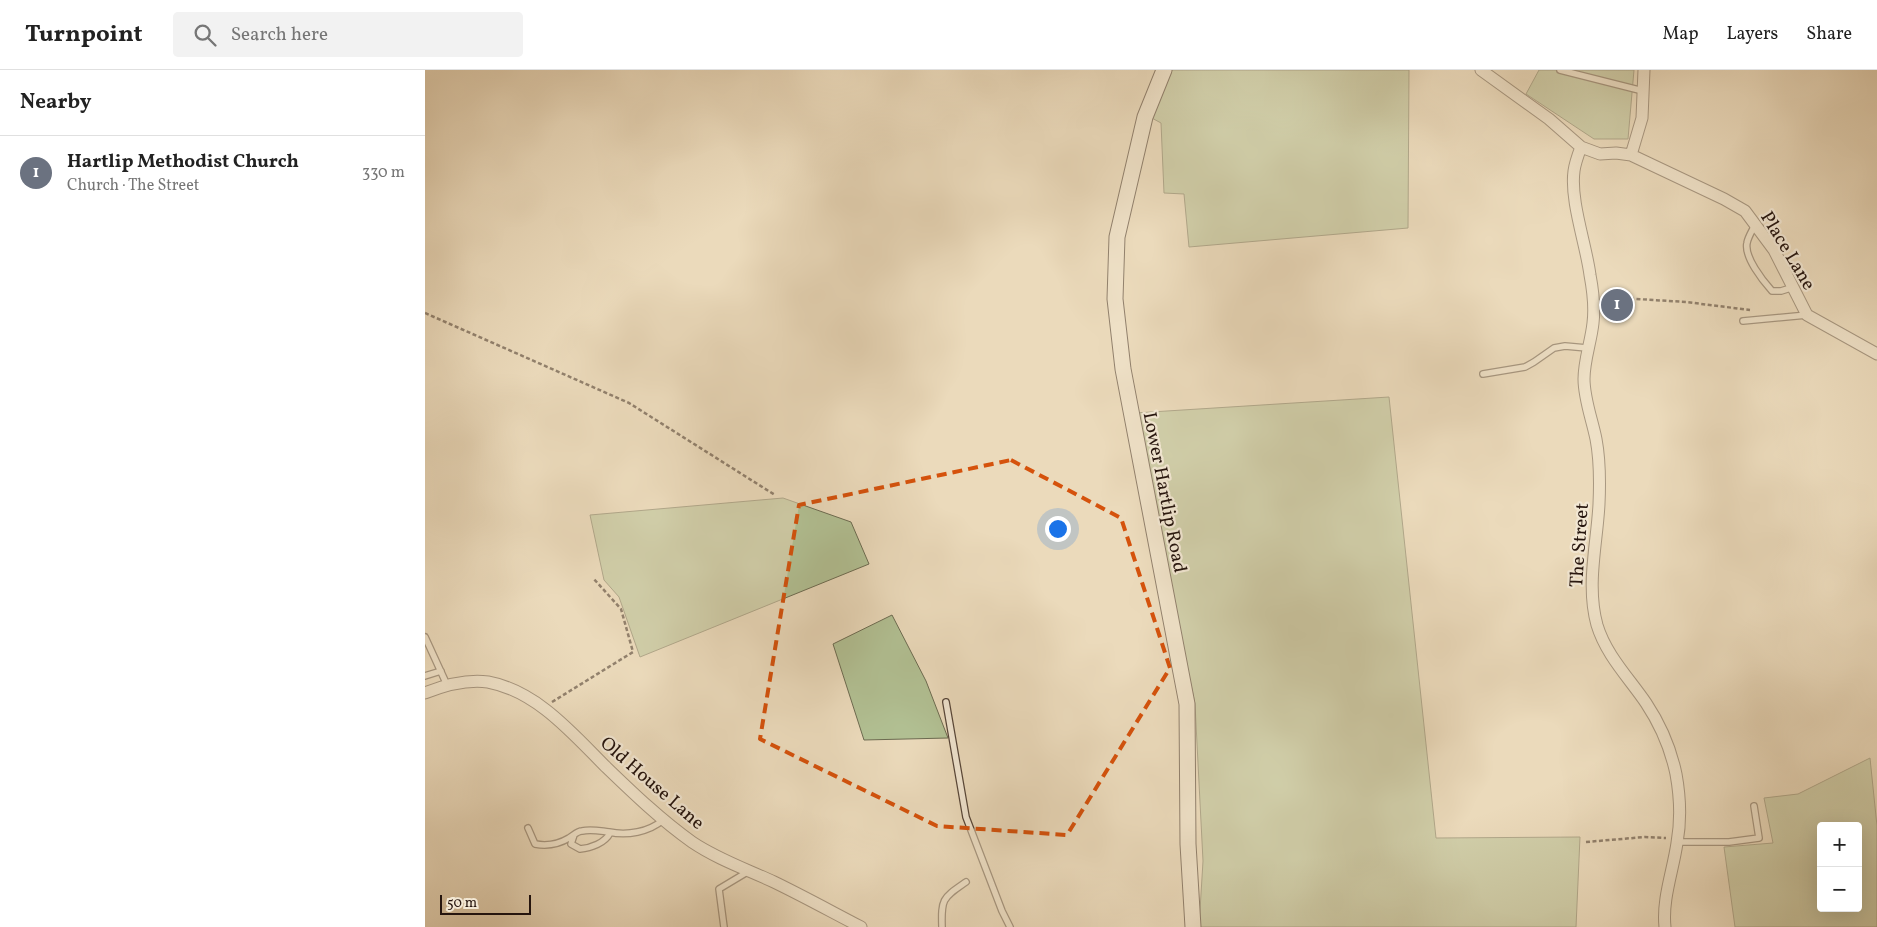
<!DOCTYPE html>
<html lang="en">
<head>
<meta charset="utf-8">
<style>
  body { margin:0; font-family:Vollkorn,serif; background:#f2f2f2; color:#222 }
  .controls { position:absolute; right:15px; bottom:15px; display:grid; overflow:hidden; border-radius:5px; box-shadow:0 5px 20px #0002 }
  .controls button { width:45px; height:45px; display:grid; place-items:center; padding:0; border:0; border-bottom:1px solid #e0e0e0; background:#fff; color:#222; font:25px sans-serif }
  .scale { position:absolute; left:15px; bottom:12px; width:91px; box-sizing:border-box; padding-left:5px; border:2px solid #26150e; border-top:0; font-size:14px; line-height:18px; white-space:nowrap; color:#26150e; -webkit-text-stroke:4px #f2e7d3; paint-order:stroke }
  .you { position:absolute; left:632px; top:458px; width:18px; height:18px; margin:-12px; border:4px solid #fff; border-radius:50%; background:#1a73e8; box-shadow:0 0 0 8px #1a73e833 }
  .badge { display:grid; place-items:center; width:32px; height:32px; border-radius:50%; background:#8f2418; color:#fff; font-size:16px; font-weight:700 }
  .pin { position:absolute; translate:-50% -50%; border:2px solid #fff; box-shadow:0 1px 5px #0006 }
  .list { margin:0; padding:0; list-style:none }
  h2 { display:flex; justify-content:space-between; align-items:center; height:65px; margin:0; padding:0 20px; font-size:21px }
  h2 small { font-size:16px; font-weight:400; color:#767676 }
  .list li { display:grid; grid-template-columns:32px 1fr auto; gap:15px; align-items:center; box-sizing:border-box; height:75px; padding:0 20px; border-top:1px solid #e0e0e0 }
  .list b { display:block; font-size:19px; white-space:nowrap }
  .list p { margin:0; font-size:16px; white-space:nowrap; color:#767676 }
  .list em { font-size:16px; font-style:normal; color:#767676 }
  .icon { flex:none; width:28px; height:28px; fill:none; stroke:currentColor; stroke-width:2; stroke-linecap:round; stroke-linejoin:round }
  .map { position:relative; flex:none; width:1452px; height:857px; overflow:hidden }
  header { display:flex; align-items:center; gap:30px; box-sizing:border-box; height:70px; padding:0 25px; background:#fff; border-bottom:1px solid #e0e0e0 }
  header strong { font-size:24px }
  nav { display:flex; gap:28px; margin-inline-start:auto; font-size:18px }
  .search { width:350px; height:45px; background:#f2f2f2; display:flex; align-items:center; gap:12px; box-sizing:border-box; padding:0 18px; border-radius:5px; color:#767676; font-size:19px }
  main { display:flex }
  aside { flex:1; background:#fff }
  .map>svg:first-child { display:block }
  .green { fill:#b2c194; stroke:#6c6b51; fill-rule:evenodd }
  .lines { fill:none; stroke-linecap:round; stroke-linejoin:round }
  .lane-casing { stroke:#574639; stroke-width:8 }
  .street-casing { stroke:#574639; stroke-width:13 }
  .secondary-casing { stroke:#26150e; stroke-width:17 }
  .path { stroke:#26150e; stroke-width:2.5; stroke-dasharray:4 2.5; stroke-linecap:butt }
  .lane { stroke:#f2e7d3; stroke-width:5.5 }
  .street { stroke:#f2e7d3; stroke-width:11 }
  .secondary { stroke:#f2e7d3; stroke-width:15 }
  .marked { fill:none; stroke:#d5520c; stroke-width:4; stroke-dasharray:10 6; stroke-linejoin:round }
  .labels { text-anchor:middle; stroke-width:4.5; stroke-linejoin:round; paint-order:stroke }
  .street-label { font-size:19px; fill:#26150e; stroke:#f2e7d3 }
</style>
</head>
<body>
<header>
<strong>Turnpoint</strong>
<div class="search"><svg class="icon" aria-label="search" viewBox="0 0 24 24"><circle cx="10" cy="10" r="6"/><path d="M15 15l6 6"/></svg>Search here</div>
<nav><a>Map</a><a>Layers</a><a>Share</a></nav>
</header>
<main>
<aside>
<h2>Nearby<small></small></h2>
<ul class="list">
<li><span class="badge" style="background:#6b7280">1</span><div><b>Hartlip Methodist Church</b><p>Church · The Street</p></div><em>330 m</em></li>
</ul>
</aside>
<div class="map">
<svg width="1452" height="857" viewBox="0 0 1452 857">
  <rect width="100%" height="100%" fill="#ebdabb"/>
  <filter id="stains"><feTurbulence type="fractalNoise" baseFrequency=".004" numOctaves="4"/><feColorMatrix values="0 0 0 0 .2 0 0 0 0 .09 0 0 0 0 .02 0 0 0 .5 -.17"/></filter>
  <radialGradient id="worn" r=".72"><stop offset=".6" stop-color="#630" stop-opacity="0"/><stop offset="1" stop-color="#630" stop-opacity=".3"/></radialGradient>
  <path class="green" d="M747 0H984L983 158 764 177 759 124 739 123 736 53 725 47Z
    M1114 0H1209L1203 69H1169L1101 24Z
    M964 327 1011 768 1155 767 1151 857H774L778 791 770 634 710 343Z
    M358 428 426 452 444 494 215 587 194 527 179 510 165 445Z
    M467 545 501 611 523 668 439 670 408 574Z
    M1445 688 1452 756V857H1310L1299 777 1348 773 1339 728 1373 724ZM1396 756H1433V838H1396Z"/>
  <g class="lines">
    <g class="lane-casing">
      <path id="lane" d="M1135 0 1218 21
        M1330 155C1327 161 1323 167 1322 173 1319 187 1338 211 1347 221H1356L1369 217
        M1318 251 1382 245
        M1058 304 1100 297 1109 292 1129 278 1140 276 1162 278
        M0 567 22 615
        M0 606 16 601
        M521 632 541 747 577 841 585 857
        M103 758 110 774C121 776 134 774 144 768 148 766 152 761 157 761 166 759 175 761 184 762 202 766 224 762 238 750
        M149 765 146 774 155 779C166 778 180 773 185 763
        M1252 772H1304L1334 768 1329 736
        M299 857 294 819 324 801
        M517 857C516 828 518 828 541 812"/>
    </g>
    <g class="street-casing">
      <path id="street" d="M1056 0 1124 49 1156 77 1175 84 1191 83 1206 85 1299 129 1320 141 1349 180 1382 245 1452 284
        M1156 77C1153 85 1150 93 1149 101 1145 131 1161 174 1165 205 1168 221 1170 237 1168 253 1166 272 1159 290 1159 309 1159 329 1167 349 1171 369 1175 390 1175 412 1174 434 1172 474 1161 515 1172 555 1181 585 1204 608 1221 633 1235 654 1246 680 1251 704 1255 726 1256 751 1252 773 1248 801 1237 829 1240 857
        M1206 85 1217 48 1219 0
        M0 623C20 615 41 609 63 612 112 621 148 664 181 697 208 723 236 750 267 772 292 789 321 799 349 812 378 826 407 842 436 857"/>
    </g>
    <g class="secondary-casing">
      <path id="secondary" d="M739 0 720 47 692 167 690 229 698 299 762 634 763 774 768 857"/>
    </g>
    <path class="path" d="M1179 227 1261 232 1325 240
      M0 243 204 333 350 425
      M127 632 208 582 196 539 168 508
      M1161 772 1220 767 1241 768"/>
    <use href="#lane" class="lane"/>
    <use href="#street" class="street"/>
    <use href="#secondary" class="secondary"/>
  </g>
  <path d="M0 0H1452V857H0ZM586 390 696 448 745 598 642 765 512 756 335 669 374 435Z" fill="#ebdabb" fill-opacity=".55" fill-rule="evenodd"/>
  <path class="marked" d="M586 390 696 448 745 598 642 765 512 756 335 669 374 435Z"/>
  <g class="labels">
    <g class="street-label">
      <text transform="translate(1364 180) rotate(59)" y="7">Place Lane</text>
      <text transform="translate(741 422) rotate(79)" y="7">Lower Hartlip Road</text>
      <text transform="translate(1153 475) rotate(-86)" y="7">The Street</text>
      <text transform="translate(228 712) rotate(41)" y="7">Old House Lane</text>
    </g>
  </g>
  <rect width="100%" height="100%" filter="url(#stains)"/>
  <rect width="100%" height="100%" fill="url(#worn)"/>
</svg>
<div class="controls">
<button>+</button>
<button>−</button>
</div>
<div class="scale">50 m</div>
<div class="you"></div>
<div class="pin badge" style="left:1192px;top:235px;background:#6b7280">1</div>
</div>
</main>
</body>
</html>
